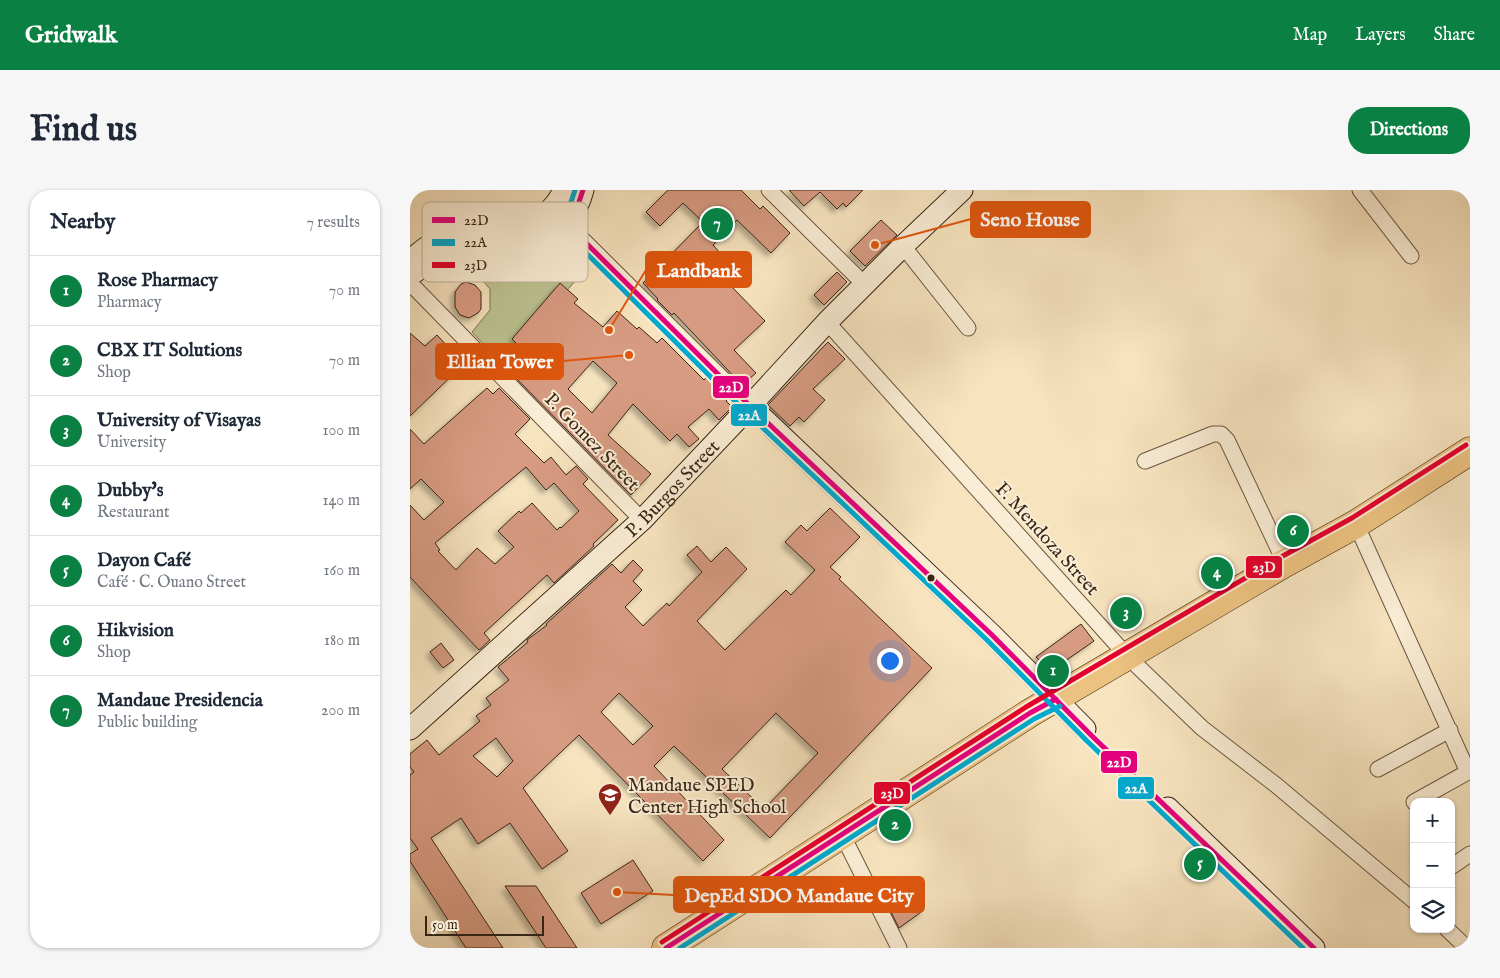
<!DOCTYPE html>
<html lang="en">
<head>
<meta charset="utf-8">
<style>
  body { margin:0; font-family:"IM FELL English",serif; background:#f6f6f7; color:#1f2937 }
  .controls { position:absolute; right:15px; bottom:15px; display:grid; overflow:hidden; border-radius:10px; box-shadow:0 1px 4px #0004 }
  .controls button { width:45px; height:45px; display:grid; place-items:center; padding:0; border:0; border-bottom:1px solid #e0e1e3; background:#fff; color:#1f2937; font:25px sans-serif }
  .scale { position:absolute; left:15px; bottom:12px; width:119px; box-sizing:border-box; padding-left:5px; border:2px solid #3a2617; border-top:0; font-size:14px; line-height:18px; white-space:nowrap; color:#3a2617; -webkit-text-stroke:4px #faedd5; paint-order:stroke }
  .you { position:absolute; left:479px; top:470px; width:18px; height:18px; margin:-12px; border:4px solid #fff; border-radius:50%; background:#1a73e8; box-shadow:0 0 0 8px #1a73e833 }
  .badge { display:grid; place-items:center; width:32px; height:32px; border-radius:50%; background:#0b8043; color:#fff; font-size:16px; font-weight:700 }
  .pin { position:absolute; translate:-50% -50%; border:2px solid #fff; box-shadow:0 1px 5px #0006 }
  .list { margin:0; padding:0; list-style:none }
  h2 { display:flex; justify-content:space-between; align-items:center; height:65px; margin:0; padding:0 20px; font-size:21px }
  h2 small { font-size:16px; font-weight:400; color:#747a83 }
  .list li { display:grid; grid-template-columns:32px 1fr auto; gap:15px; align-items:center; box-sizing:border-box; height:70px; padding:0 20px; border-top:1px solid #e0e1e3 }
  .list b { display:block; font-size:19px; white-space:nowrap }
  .list p { margin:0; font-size:16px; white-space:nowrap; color:#747a83 }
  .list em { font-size:16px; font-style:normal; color:#747a83 }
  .icon { flex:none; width:28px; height:28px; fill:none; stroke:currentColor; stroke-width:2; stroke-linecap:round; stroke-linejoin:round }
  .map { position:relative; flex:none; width:1060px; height:758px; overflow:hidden; border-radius:20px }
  header { display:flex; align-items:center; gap:30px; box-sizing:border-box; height:70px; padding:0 25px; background:#0b8043; color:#fff }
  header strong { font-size:24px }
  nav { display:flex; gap:28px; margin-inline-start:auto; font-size:18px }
  .intro { display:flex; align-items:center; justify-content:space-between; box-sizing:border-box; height:120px; padding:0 30px }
  h1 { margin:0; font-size:35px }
  .button { padding:12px 22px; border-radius:20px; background:#0b8043; color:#fff; font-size:18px; font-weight:700 }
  main { display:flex; gap:30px; padding:0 30px }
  aside { flex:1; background:#fff; border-radius:20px; box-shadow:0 1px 4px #0004 }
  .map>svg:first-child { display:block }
  .green { fill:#bdc492; stroke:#7c7554 }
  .building { fill:#d79b81; stroke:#3a2617; fill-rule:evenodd; filter:url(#shadow) }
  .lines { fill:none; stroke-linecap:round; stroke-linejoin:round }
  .street-casing { stroke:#695641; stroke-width:17 }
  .secondary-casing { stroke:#3a2617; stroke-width:23 }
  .highway-casing { stroke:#3a2617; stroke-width:29 }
  .street { stroke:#faedd5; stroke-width:15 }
  .secondary { stroke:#faedd5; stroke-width:21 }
  .highway { stroke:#ecc280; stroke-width:28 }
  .bus-1-casing { stroke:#faedd5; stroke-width:9 }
  .bus-2-casing { stroke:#faedd5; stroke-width:9 }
  .bus-3-casing { stroke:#faedd5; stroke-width:9 }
  .bus-1 { stroke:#e5007d; stroke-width:5 }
  .bus-2 { stroke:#00a9ce; stroke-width:5 }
  .bus-3 { stroke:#e4002b; stroke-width:5 }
  .bus-dot { fill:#3a2617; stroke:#faedd5; stroke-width:2 }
  .labels { text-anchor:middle; stroke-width:4; stroke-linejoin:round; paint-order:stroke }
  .street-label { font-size:19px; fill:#3a2617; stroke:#faedd5 }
  .poi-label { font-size:19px; fill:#3a2617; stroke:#faedd5; text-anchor:start }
  .key { fill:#faedd5; stroke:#c0b19c; stroke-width:1 }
  .key-label { font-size:14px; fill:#3a2617 }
  .leader { fill:none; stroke:#df560d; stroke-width:2 }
  .callout-dot { fill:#df560d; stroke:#faedd5; stroke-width:2 }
  .callout { fill:#df560d; stroke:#df560d; stroke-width:2 }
  .callout-label { font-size:20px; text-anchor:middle; font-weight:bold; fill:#fff }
  .line-badge { stroke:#faedd5; stroke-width:2 }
  .badge-label { font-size:14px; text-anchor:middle; font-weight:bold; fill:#fff }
</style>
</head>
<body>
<header>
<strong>Gridwalk</strong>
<nav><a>Map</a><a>Layers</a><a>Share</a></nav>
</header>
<div class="intro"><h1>Find us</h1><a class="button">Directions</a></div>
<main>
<aside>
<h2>Nearby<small>7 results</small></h2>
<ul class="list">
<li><span class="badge">1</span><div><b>Rose Pharmacy</b><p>Pharmacy</p></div><em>70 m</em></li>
<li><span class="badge">2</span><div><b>CBX IT Solutions</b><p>Shop</p></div><em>70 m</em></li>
<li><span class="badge">3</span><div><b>University of Visayas</b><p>University</p></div><em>100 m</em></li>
<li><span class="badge">4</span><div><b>Dubby's</b><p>Restaurant</p></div><em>140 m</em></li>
<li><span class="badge">5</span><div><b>Dayon Café</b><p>Café · C. Ouano Street</p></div><em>160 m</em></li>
<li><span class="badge">6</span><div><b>Hikvision</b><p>Shop</p></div><em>180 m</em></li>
<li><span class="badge">7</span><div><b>Mandaue Presidencia</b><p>Public building</p></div><em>200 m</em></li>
</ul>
</aside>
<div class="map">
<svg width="1060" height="758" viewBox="0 0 1060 758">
  <defs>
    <filter id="shadow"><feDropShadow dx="-4" dy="4" stdDeviation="2.5" flood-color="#0004"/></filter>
  </defs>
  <rect width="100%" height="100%" fill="#f7e4bf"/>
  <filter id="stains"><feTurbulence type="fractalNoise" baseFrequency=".004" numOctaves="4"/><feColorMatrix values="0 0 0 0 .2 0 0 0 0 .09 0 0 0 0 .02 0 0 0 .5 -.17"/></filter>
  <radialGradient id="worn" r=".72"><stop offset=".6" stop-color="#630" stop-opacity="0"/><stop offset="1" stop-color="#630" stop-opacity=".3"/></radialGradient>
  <path class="green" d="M134 61C151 61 161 70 174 81L92 174 62 142 80 120V99L57 73 103 70Z"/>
  <path class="building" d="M258 0H331L350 19 353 16 380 43 361 63 327 30 303 55 319 73 309 81 322 95 321 96 355 131 324 160 346 183 332 195 264 123 262 125 247 110 248 109 233 93 293 32 273 13 250 36 236 22Z
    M379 0H453L436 17 433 13 427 19 410 2 394 16Z
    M471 30 487 45 455 76 440 61Z
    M427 82 437 92 414 115 404 105Z
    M56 92 65 95 71 102V119L68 123 59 128 50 125 45 117V102L51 94Z
    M150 93 168 109 164 113 193 137 207 121 227 139 229 137 247 153 252 148 294 190 297 187 319 208 316 211 322 217 309 230 299 219 278 237 289 249 279 257 267 244 260 251 223 214 198 245 241 284 221 305 102 184 107 178 97 169 109 156 102 149ZM183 171 207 193 182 223 158 199Z
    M0 143 15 156 27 145 54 174 0 226Z
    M418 152 435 169 403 199 415 210 394 232 389 227 380 236 358 215Z
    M77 198 83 204 89 198 120 229 105 244 134 273 141 267 156 285 166 276 178 289 173 294 208 330 183 354 184 356 144 393 137 385 74 443 80 450 69 460 0 387V315L14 330 34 312 11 289 0 299V239L14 254ZM116 277 136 300 144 293 169 321 151 338 150 337 147 340 122 313 111 323 109 321 88 341 104 357 85 374 67 358 46 380 28 361 30 360 25 353Z
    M420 318 450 347 420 377 431 387 429 389 522 478 360 648 264 556 244 576 314 650 293 671 169 545 113 598 158 661 132 679 100 633 68 654 51 628 21 648 93 758H56L0 671V664L8 659 0 648V585L4 582 0 577V564L17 550 29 565 70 531 66 526 81 515 76 508 99 490 88 477 118 452 117 450 137 435 136 434 202 374 211 383 223 370 233 380 223 391 232 400 215 417 233 436 257 413 259 416 292 382 277 365 287 356 301 372 316 357 337 379 287 431 315 460 376 400 381 405 405 380 375 352 391 335 397 341ZM209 503 243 536 223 555 191 522ZM366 523 408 563 354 619 312 579ZM86 548 103 571 87 587 63 566Z
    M671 434 684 451 645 478 638 479 626 467Z
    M31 453 44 470 33 478 20 462Z
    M223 670 243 701 191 734 171 703Z
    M490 688 514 720 489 738 471 702Z
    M95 696H126L167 758H136Z"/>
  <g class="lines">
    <g class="street-casing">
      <path id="street" d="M359 0 454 94
        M950 0 1001 66
        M157 34 340 216
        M493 56 558 138
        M0 93 232 330
        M417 132 718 467 792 538 866 595 1004 711
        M735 271 803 244H811L817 250 875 373
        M946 334 1058 582 1004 612
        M968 579 1040 540
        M432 644 489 758
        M1041 677 1060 664
        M1037 739 1057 758"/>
    </g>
    <g class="secondary-casing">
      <g id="secondary">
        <path d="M0 71C9 63 18 55 28 50 72 31 130 53 154 0"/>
        <path d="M0 85C16 74 32 65 51 60 104 46 154 69 173 0"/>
        <path d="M340 216 582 445 675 539"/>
        <path id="s1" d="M0 539 232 330 340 216 417 132 493 56 552 0"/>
        <path d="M758 618 904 758"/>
      </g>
    </g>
    <g class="highway-casing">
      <path id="highway" d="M256 758 620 523 875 373 946 334 1060 261"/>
    </g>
    <use href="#street" class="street"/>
    <use href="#secondary" class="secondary"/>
    <use href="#highway" class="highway"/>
    <g class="bus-1-casing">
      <path id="bus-1" d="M173 0 168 15 157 34 340 216 582 445 682 546 904 758
        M256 758 620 523 646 509"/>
    </g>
    <g class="bus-2-casing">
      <path id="bus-2" d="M165 0 161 12 150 32 152 39 335 221 577 450 677 551 893 758
        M270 758 624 529 650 516"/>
    </g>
    <g class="bus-3-casing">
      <path id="bus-3" d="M252 752 616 517 871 367 942 328 1056 255"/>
    </g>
    <use href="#bus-1" class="bus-1"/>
    <use href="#bus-2" class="bus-2"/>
    <use href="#bus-3" class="bus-3"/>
  </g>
  <defs>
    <g id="school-pin" transform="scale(1.25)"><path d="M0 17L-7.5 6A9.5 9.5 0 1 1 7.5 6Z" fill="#8f2418" stroke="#faedd5"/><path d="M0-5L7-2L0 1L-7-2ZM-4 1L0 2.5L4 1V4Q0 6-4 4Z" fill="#fff"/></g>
  </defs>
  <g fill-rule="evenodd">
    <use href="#school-pin" x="200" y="605"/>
  </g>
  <circle class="bus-dot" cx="521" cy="388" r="4.5"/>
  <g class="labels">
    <g class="street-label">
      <text transform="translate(183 251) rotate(46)" y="7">P. Gomez Street</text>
      <text dy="7" stroke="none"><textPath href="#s1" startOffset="356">P. Burgos Street</textPath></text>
      <text transform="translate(638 348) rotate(48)" y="7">F. Mendoza Street</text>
    </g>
    <g class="poi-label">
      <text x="218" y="601">Mandaue SPED<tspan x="218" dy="22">Center High School</tspan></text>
    </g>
  </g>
  <rect x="12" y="12" width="166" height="80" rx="8" class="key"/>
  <rect x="22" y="27" width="23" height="6" fill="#e5007d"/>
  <rect x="22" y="49" width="23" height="7" fill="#00a9ce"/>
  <rect x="22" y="72" width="23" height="6" fill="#e4002b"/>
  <g class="key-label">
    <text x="54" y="35">22D</text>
    <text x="54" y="57">22A</text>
    <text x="54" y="80">23D</text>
  </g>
  <path class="leader" d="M465 55L561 29M199 140L236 80M219 165L153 171M207 702L264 705"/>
  <g class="callout-dot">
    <circle cx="465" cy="55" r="5"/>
    <circle cx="199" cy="140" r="5"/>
    <circle cx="219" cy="165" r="5"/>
    <circle cx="207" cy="702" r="5"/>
  </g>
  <g class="callout">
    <rect x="561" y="12" width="119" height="35" rx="5"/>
    <rect x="236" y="62" width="105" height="35" rx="5"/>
    <rect x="26" y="154" width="127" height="35" rx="5"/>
    <rect x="264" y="687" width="250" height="35" rx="5"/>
  </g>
  <g class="callout-label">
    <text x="620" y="36">Seno House</text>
    <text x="289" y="87">Landbank</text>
    <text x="90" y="178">Ellian Tower</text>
    <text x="389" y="712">DepEd SDO Mandaue City</text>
  </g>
  <g class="line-badge">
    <rect x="302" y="185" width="38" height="24" rx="5" fill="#e5007d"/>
    <rect x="320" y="213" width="38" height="24" rx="5" fill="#00a9ce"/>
    <rect x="835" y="365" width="38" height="24" rx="5" fill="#e4002b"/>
    <rect x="690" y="560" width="38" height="24" rx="5" fill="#e5007d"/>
    <rect x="707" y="586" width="38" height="24" rx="5" fill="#00a9ce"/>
    <rect x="463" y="591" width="38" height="24" rx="5" fill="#e4002b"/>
  </g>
  <g class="badge-label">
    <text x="321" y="202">22D</text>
    <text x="339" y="230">22A</text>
    <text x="854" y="382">23D</text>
    <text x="709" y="577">22D</text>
    <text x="726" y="603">22A</text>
    <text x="482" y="608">23D</text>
  </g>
  <rect width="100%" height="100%" filter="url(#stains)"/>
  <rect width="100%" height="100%" fill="url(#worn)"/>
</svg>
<div class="controls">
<button>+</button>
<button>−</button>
<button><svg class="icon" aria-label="layers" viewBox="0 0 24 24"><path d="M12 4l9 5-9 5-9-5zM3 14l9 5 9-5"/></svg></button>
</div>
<div class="scale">50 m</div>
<div class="you"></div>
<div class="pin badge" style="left:643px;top:481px">1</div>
<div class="pin badge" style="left:485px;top:635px">2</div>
<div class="pin badge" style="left:716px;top:423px">3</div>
<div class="pin badge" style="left:807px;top:383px">4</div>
<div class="pin badge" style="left:790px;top:674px">5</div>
<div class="pin badge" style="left:883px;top:341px">6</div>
<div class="pin badge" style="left:307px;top:34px">7</div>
</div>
</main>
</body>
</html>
